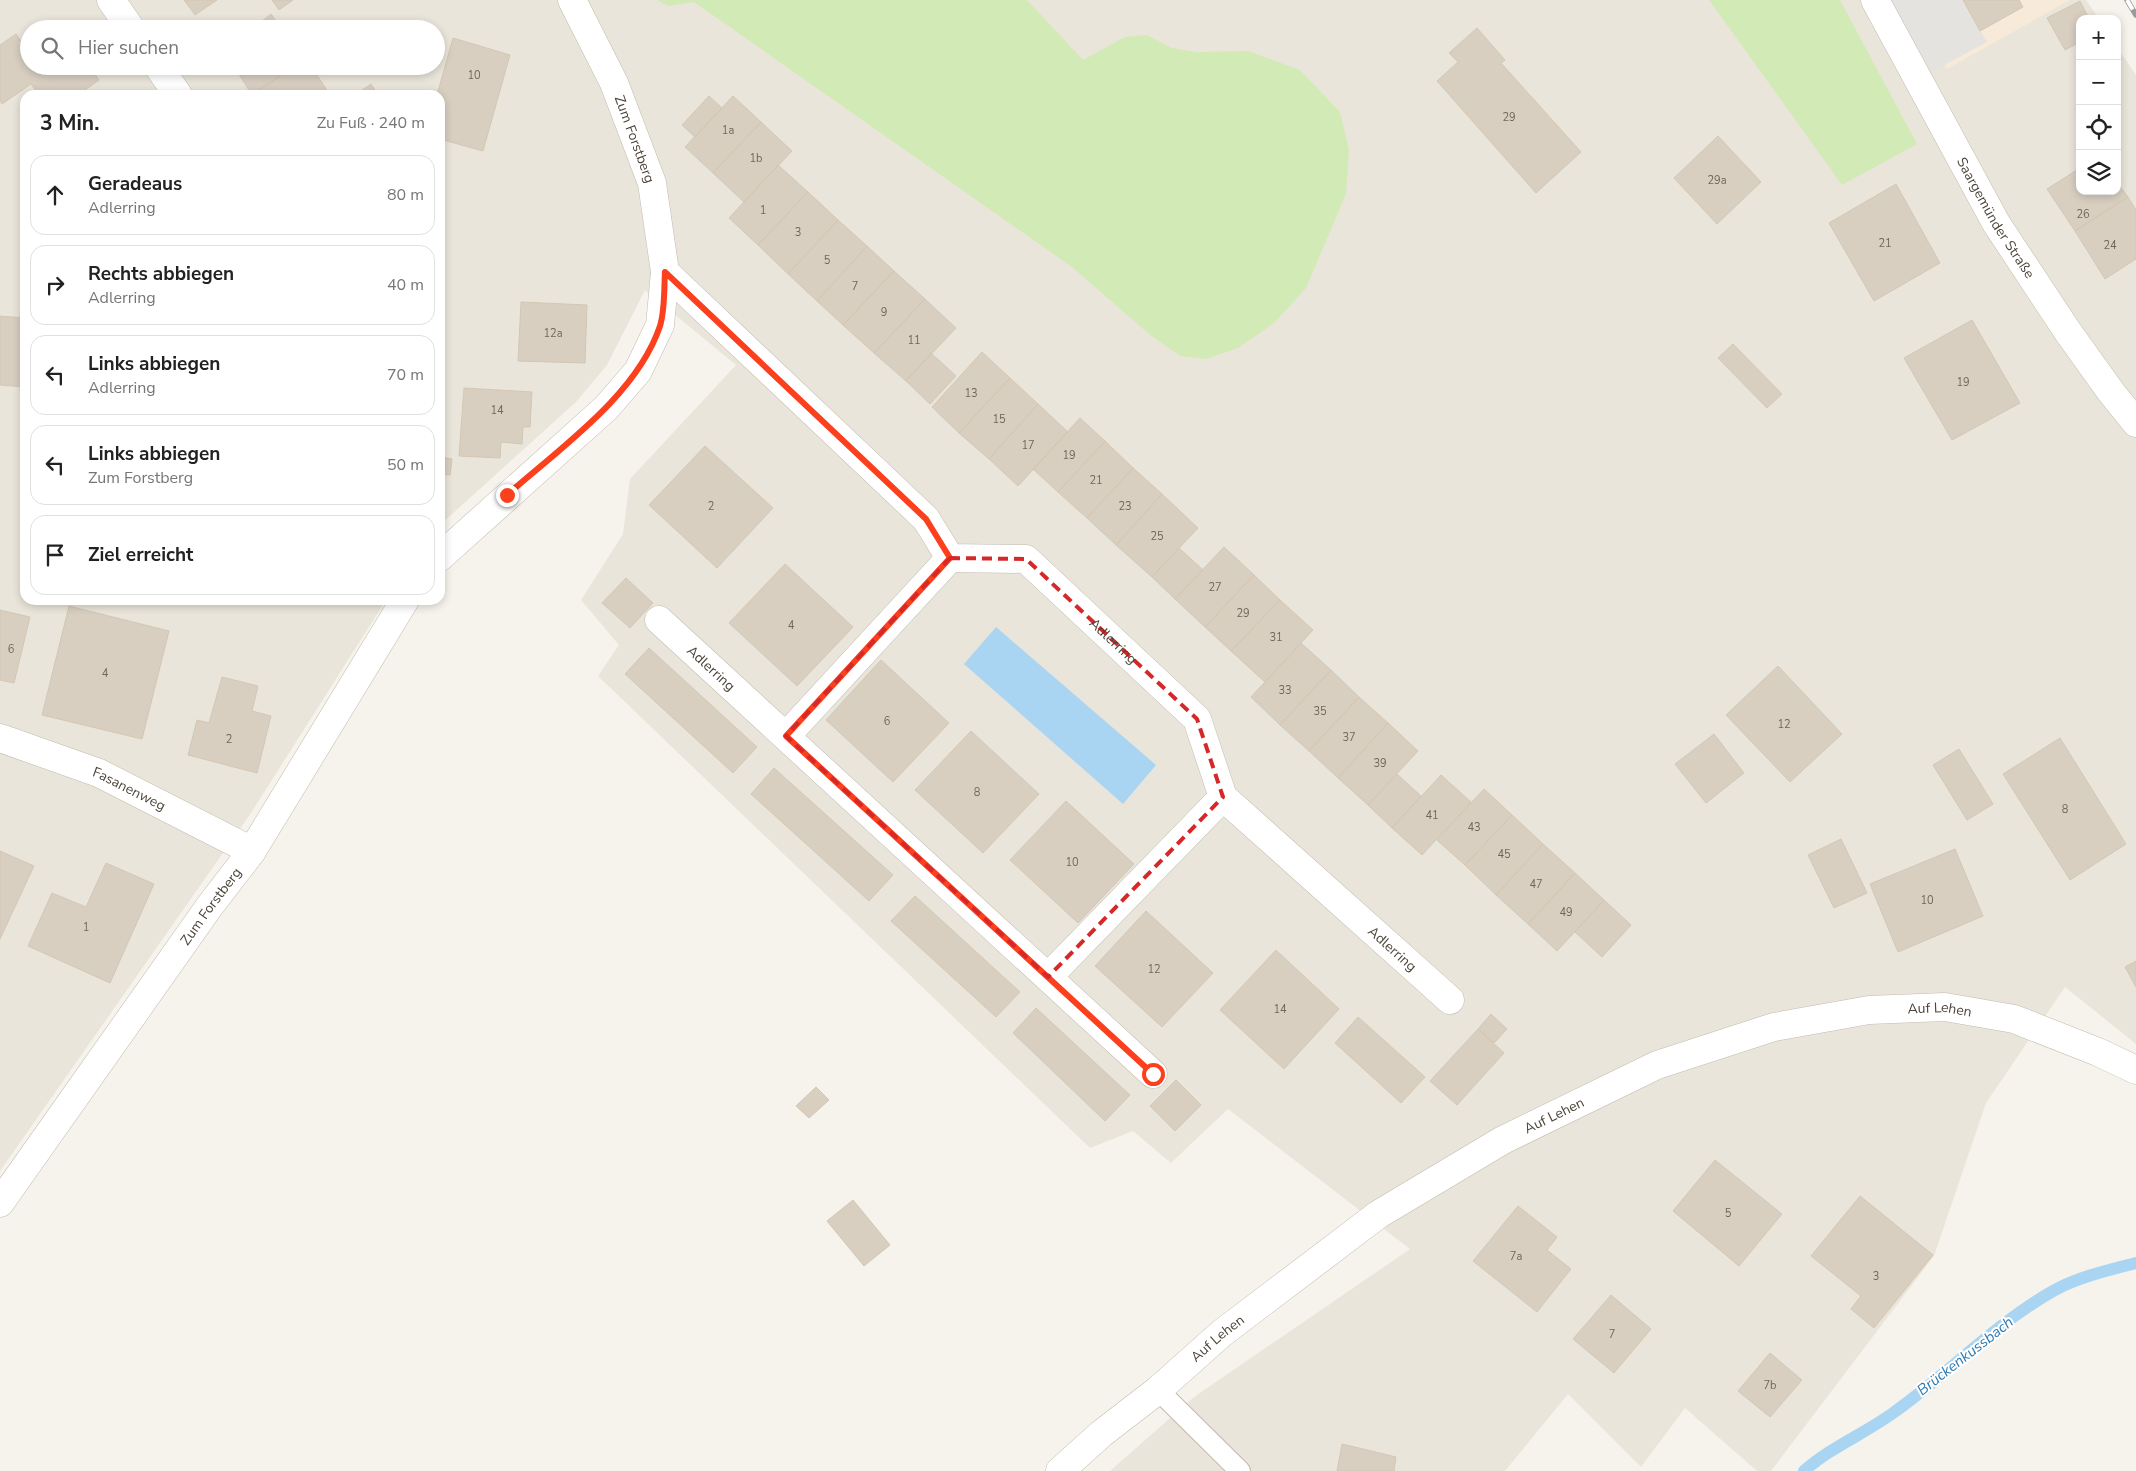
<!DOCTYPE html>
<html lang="de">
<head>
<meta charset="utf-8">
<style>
  body { margin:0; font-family:"Nunito Sans",sans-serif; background:#f2f2f2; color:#222 }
  .controls { position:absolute; right:15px; top:15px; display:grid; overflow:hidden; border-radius:10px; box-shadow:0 2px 8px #0003 }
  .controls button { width:45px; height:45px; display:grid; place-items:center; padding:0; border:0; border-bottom:1px solid #e0e0e0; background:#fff; color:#222; font:25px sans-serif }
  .stop { position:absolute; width:15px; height:15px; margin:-11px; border:4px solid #fc3f1d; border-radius:50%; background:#fff }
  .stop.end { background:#fc3f1d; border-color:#fff; box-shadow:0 1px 5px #0008 }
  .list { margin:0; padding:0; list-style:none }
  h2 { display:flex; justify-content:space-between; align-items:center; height:65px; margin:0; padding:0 20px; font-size:21px }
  h2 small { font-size:16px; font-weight:400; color:#767676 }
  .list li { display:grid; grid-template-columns:32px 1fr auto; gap:15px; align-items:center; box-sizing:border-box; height:80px; margin:0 10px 10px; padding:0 10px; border:1px solid #e0e0e0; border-radius:15px }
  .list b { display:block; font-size:19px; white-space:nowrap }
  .list p { margin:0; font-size:16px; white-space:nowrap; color:#767676 }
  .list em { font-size:16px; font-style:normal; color:#767676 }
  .icon { flex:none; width:28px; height:28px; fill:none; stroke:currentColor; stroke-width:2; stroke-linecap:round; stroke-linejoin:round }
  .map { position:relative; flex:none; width:2136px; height:1471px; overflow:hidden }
  .search { position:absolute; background:#fff; box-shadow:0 2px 8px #0003; left:20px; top:20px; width:425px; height:55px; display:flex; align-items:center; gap:12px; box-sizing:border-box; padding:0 18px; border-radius:28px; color:#767676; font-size:19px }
  .panel { position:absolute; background:#fff; box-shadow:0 2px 8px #0003; left:20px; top:90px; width:425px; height:515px; border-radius:15px }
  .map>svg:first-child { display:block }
  .residential { fill:#eae5da; fill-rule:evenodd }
  .commercial { fill:#f7ead8 }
  .green { fill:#d2eab5 }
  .parking { fill:#e5e3e0 }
  .water { fill:#a9d4f2 }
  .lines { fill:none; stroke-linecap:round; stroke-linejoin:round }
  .stream { stroke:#a9d4f2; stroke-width:12 }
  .building { fill:#d8cfc1; stroke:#d3c7b4 }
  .service-casing { stroke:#c2bbae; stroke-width:22 }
  .minor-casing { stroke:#c2bbae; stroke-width:29 }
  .tertiary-casing { stroke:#c2bbae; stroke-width:29 }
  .service { stroke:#fff; stroke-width:20 }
  .minor { stroke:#fff; stroke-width:28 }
  .tertiary { stroke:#fff; stroke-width:28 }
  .rail-casing { stroke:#9a9a9a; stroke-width:5.5 }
  .rail { stroke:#fff; stroke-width:4; stroke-dasharray:11; stroke-linecap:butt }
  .route { stroke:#fc3f1d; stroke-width:6 }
  .marked { fill:none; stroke:#d62828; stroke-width:4; stroke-dasharray:10 6; stroke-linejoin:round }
  .labels { text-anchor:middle; stroke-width:4; stroke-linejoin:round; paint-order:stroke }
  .number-label { font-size:11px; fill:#6e675b }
  .street-label { font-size:14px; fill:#4b4439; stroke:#fff }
  .water-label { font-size:15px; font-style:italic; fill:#2e7ab2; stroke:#fff }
</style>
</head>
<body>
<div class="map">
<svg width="2136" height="1471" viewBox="0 0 2136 1471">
  <rect width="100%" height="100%" fill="#f6f3ec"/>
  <path class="residential" d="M0 0H2086L2099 19H2080V191H2117V47L2136 75V1044L2065 987 1986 1103 1934 1256 1771 1471H1757L1685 1408 1641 1467 1568 1394 1505 1471H1110L1194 1397 1410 1249 1228 1109 1171 1163 1133 1131 1090 1148 598 676 619 645 581 600 623 534 630 479 736 365 645 290 607 365 576 402 440 525V95H25V600H386L251 813 0 1171ZM29 29H436V66H29Z"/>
  <path class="commercial" d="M1911 0H2070L1947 69Z"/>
  <path class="green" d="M657 0H1027L1083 60 1125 37 1147 35 1172 48 1197 52 1248 51 1300 70 1340 112 1349 150 1346 194 1306 288 1274 323 1238 348 1206 359 1180 356 1149 334 1072 267 694 2 668 6Z
    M1709 0H1840L1917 144 1842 185Z"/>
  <path class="parking" d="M1875 0H1963L1987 42 1918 79Z"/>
  <path class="water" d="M996 627 1156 765 1123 804 964 664Z"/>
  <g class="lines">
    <path class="stream" d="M1804 1471C1831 1447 1864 1434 1893 1413 1948 1374 1995 1324 2053 1291 2078 1277 2109 1270 2136 1263"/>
  </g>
  <path class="building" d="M184 0H217L195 15Z
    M272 0H293L279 10Z
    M1963 0H2019L2023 7 1980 31Z
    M2080 1 2089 19H2080V42L2065 50 2047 18Z
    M271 14 282 29H252Z
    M58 23 62 29H49Z
    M1477 28 1505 60 1501 63 1581 152 1536 193 1437 81 1458 62 1449 53Z
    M16 34 24 46 29 43V66H89L99 80 78 95H39L31 84 2 104 0 101V45Z
    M453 38 510 55 483 151 440 139V95H437Z
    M234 66H294L252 95Z
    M294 66H311L330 95H252Z
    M371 84 378 95H355Z
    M709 96 722 108 695 137 682 125Z
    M733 96 761 122 713 173 685 147Z
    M761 122 792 151 744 202 713 173Z
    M1718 136 1761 182 1717 224 1674 178Z
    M778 165 808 192 758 245 729 218Z
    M2080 168V191H2117V182L2128 197 2075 231 2047 189Z
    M1896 184 1940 263 1874 301 1829 223Z
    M808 192 838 220 788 274 758 245Z
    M2128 197 2136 210V259L2105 279 2075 231Z
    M838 220 867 246 817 301 788 274Z
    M867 246 894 271 843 325 817 301Z
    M894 271 925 299 874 353 843 325Z
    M925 299 956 328 906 381 874 353Z
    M521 302 587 305 585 363 518 361Z
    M0 316 25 318V387L0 385Z
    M1972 320 2020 403 1952 440 1904 358Z
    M1733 344 1782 394 1767 408 1718 358Z
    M982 352 1010 378 959 433 932 407Z
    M931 353 956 376 930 404 906 381Z
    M1010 378 1038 404 989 459 959 433Z
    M464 388 532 392 530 427H523L522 444 501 442 500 458 459 456Z
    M1038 404 1068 432 1018 486 989 459Z
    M1080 418 1105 441 1058 492 1033 469Z
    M1105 441 1133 468 1087 518 1058 492Z
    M705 446 773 508 717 568 649 505Z
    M440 457 452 459 450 475 440 474Z
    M1133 468 1162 494 1116 545 1087 518Z
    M1162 494 1198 528 1152 577 1116 545Z
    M1224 547 1254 575 1205 627 1175 599Z
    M1179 548 1203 570 1175 599 1152 577Z
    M785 564 853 627 797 686 729 623Z
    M1254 575 1280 600 1231 651 1205 627Z
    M626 578 653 603 630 628 602 603Z
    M1280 600 1313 630 1265 682 1231 651Z
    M69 606 169 631 142 739 42 715Z
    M0 610 30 617 14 683 0 680Z
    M1301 643 1331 670 1280 725 1251 697Z
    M649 648 757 747 733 773 625 674Z
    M881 660 949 723 893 782 826 720Z
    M1778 666 1842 734 1790 782 1726 715Z
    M1331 670 1359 697 1309 751 1280 725Z
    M222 677 258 686 252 711 271 716 257 773 188 755 197 720 209 723Z
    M1359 697 1388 723 1338 778 1309 751Z
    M1388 723 1418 751 1368 805 1338 778Z
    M971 731 1039 794 983 853 915 790Z
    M1714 734 1744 773 1706 803 1675 764Z
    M2060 738 2126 844 2070 880 2003 774Z
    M1959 749 1993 804 1967 820 1933 765Z
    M774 768 893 875 869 901 751 794Z
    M1397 774 1421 796 1392 828 1368 805Z
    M1441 775 1471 802 1422 855 1392 828Z
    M1484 789 1512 815 1465 865 1437 840Z
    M1066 801 1134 864 1078 923 1010 860Z
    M1512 815 1543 844 1496 895 1465 865Z
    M1841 839 1867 893 1834 908 1808 855Z
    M1543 844 1575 873 1528 924 1496 895Z
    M1955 849 1983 916 1898 952 1870 884Z
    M0 851 34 866 0 939Z
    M106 863 154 884 110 983 28 946 52 893 86 907Z
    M1575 873 1604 900 1557 951 1528 924Z
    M915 896 1020 992 996 1017 891 921Z
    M1604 900 1631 925 1602 957 1575 932Z
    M1146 911 1213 973 1162 1027 1095 966Z
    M1276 950 1339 1009 1284 1069 1220 1010Z
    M2136 961V987L2125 967Z
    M1036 1008 1130 1095 1105 1121 1013 1033Z
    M1491 1014 1507 1029 1494 1043 1478 1029Z
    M1358 1017 1425 1077 1401 1103 1335 1043Z
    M1478 1029 1504 1053 1457 1105 1430 1081Z
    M1176 1080 1201 1105 1175 1131 1150 1106Z
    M816 1087 829 1100 809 1118 796 1106Z
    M1715 1160 1782 1214 1739 1266 1673 1211Z
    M1860 1196 1933 1255 1874 1328 1851 1309 1861 1296 1811 1256Z
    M853 1200 890 1245 864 1266 827 1221Z
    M1518 1206 1557 1237 1547 1250 1571 1269 1537 1312 1473 1261Z
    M1611 1295 1651 1329 1614 1373 1573 1339Z
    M1770 1353 1802 1380 1770 1417 1738 1391Z
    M1342 1444 1396 1457 1394 1471H1337Z"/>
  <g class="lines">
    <g class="service-casing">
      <path id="service" d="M1158 1390 1240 1471"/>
    </g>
    <g class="minor-casing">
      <g id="minor">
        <path d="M111 0 131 29"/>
        <path d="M158 66 178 95"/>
        <path id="s1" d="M665 272 926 519 950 558 1026 559 1197 719 1223 797 1450 1000"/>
        <path d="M440 557 606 408 638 371 660 325 665 272 652 183 614 83 572 0"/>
        <path id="s2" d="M659 620 1153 1074"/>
        <path d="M786 736 950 558"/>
        <path id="s3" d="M0 738 99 773 252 851"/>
        <path d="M1048 977 1223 797"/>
        <path id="s4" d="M0 1203 209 907 252 851 405 600"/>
        <path id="s5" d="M1060 1471 1101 1434 1158 1390 1222 1333 1379 1214 1503 1140 1657 1065 1774 1027 1869 1010 1945 1007 2014 1019 2098 1052 2136 1070"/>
      </g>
    </g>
    <g class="tertiary-casing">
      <g id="tertiary">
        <path id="s6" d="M1875 0 1996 223 2068 332 2111 392 2136 423"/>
      </g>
    </g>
    <use href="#service" class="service"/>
    <use href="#minor" class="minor"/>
    <use href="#tertiary" class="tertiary"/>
    <g class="rail-casing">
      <path id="rail" d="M2127 0 2136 15"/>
    </g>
    <use href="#rail" class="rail"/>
  </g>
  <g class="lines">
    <path class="route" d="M507 495C560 448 637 395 660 326 665 310 664 289 665 272L926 519 950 558 786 736 1153 1074"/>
  </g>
  <path class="marked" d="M950 558 1026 559 1197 719 1223 797 1048 977 786 736Z"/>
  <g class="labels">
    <g class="number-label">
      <text x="474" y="79">10</text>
      <text x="1509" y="121">29</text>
      <text x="728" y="134">1a</text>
      <text x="756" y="162">1b</text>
      <text x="1717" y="184">29a</text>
      <text x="763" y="214">1</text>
      <text x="2083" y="218">26</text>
      <text x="798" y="236">3</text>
      <text x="1885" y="247">21</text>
      <text x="2110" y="249">24</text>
      <text x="827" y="264">5</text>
      <text x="855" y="290">7</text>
      <text x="884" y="316">9</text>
      <text x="553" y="337">12a</text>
      <text x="914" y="344">11</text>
      <text x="1963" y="386">19</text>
      <text x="971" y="397">13</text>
      <text x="497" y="414">14</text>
      <text x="999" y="423">15</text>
      <text x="1028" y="449">17</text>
      <text x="1069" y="459">19</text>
      <text x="1096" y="484">21</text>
      <text x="711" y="510">2</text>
      <text x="1125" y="510">23</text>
      <text x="1157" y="540">25</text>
      <text x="1215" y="591">27</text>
      <text x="1243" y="617">29</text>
      <text x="791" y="629">4</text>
      <text x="1276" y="641">31</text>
      <text x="11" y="653">6</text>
      <text x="105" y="677">4</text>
      <text x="1285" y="694">33</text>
      <text x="1320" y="715">35</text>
      <text x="887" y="725">6</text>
      <text x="1784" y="728">12</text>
      <text x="1349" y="741">37</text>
      <text x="229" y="743">2</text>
      <text x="1380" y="767">39</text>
      <text x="977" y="796">8</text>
      <text x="2065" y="813">8</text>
      <text x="1432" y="819">41</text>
      <text x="1474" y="831">43</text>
      <text x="1504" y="858">45</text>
      <text x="1072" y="866">10</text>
      <text x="1536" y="888">47</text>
      <text x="1927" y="904">10</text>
      <text x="1566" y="916">49</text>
      <text x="86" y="931">1</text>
      <text x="1154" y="973">12</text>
      <text x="1280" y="1013">14</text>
      <text x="1728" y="1217">5</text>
      <text x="1516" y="1260">7a</text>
      <text x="1876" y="1280">3</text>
      <text x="1612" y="1338">7</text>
      <text x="1770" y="1389">7b</text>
    </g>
    <g class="street-label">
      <text transform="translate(635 139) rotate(70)" y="5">Zum Forstberg</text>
      <text dy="5" stroke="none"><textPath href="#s6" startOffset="249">Saargemünder Straße</textPath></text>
      <text dy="5" stroke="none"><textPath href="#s1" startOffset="601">Adlerring</textPath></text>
      <text dy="5" stroke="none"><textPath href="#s2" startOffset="71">Adlerring</textPath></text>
      <text dy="5" stroke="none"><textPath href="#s3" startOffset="139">Fasanenweg</textPath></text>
      <text dy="5" stroke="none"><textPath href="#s4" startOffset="364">Zum Forstberg</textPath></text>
      <text dy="5" stroke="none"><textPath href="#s1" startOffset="1025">Adlerring</textPath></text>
      <text dy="5" stroke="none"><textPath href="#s5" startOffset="1016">Auf Lehen</textPath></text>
      <text dy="5" stroke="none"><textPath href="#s5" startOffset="611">Auf Lehen</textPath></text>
      <text dy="5" stroke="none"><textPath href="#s5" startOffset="206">Auf Lehen</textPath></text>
    </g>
    <g class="water-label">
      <text transform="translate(1965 1356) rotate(-38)" y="5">Brückenkussbach</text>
    </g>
  </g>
</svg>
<div class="controls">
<button>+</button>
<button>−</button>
<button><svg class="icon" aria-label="locate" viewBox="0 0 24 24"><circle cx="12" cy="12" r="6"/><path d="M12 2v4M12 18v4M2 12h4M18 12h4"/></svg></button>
<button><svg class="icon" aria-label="layers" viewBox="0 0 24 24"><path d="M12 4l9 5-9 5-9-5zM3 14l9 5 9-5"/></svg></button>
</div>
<div class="stop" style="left:1153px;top:1074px"></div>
<div class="stop end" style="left:507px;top:495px"></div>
<div class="search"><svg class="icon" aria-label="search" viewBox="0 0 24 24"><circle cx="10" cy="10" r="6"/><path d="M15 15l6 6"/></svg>Hier suchen</div>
<section class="panel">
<h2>3 Min.<small>Zu Fuß · 240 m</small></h2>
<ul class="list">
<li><svg class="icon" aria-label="ahead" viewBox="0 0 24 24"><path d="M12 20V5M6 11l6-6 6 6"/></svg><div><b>Geradeaus</b><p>Adlerring</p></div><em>80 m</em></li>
<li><svg class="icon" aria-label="right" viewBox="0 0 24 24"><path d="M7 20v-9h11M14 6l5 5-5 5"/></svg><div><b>Rechts abbiegen</b><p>Adlerring</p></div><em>40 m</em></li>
<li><svg class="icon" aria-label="left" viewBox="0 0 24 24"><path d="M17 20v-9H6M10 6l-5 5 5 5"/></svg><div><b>Links abbiegen</b><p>Adlerring</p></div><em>70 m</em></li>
<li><svg class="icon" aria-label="left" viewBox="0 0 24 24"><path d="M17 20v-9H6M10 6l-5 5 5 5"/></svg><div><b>Links abbiegen</b><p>Zum Forstberg</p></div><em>50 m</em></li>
<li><svg class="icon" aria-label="arrive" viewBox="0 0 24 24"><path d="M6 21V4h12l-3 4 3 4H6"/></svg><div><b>Ziel erreicht</b></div></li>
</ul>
</section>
</div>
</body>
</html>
